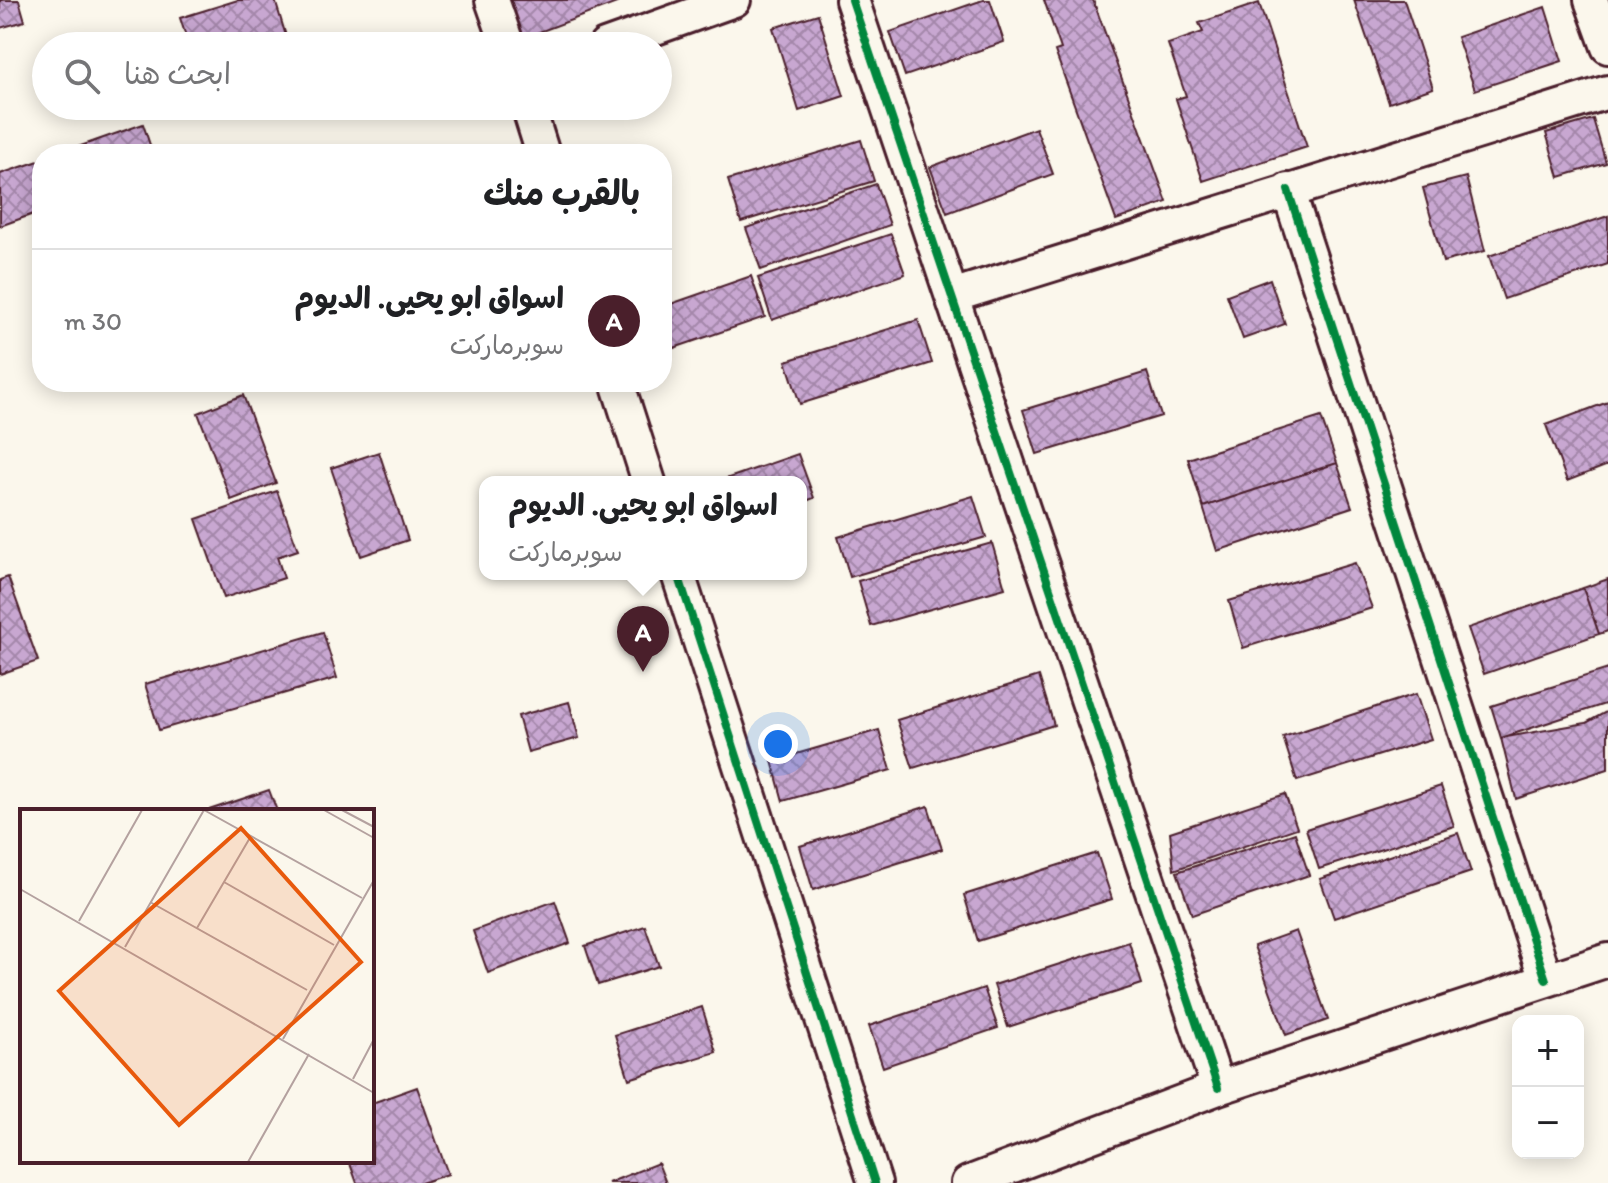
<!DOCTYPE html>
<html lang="ar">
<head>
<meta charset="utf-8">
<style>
  body { margin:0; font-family:Itim,"Playpen Sans Arabic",sans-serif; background:#f2f2f2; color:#202124; direction:rtl }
  .controls { position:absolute; right:24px; bottom:24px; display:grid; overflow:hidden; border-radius:16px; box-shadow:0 4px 20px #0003 }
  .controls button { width:72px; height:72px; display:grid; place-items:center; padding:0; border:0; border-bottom:2px solid #e0e0e0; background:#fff; color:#202124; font:40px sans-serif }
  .you { position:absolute; left:778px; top:744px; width:28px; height:28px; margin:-20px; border:6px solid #fff; border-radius:50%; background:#1a73e8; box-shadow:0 0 0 12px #1a73e833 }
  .badge { display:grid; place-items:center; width:52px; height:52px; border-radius:50%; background:#4a1f2b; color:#fff; font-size:26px; font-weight:700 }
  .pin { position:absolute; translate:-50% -66px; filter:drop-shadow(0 2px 4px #0008) }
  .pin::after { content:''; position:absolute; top:42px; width:28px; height:24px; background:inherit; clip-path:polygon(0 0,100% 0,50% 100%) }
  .popup { position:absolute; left:479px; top:476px; width:328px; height:104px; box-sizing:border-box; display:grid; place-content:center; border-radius:16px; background:#fff; filter:drop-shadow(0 2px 6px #0005); font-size:26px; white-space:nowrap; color:#757577 }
  .popup b { font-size:30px; color:#202124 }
  .popup::after { content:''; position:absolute; left:50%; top:100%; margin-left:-16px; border:16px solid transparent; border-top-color:#fff }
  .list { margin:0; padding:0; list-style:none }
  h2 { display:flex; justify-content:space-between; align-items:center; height:104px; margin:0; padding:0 32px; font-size:34px }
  h2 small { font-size:26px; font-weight:400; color:#757577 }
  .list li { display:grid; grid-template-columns:52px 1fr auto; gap:24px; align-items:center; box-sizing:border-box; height:144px; padding:0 32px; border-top:2px solid #e0e0e0 }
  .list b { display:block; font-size:30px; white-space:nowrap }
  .list p { margin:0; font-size:26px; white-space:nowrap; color:#757577 }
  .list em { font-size:26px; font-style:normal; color:#757577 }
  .icon { flex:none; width:44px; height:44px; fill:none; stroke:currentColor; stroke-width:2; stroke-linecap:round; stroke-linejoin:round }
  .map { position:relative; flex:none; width:1608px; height:1183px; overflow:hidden; direction:ltr }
  .search { position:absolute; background:#fff; box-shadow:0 4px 20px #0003; left:32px; top:32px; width:640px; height:88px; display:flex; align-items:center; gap:20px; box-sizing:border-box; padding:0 28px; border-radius:44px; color:#757577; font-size:30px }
  .panel { position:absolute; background:#fff; box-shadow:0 4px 20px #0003; left:32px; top:144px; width:640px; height:248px; border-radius:32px; direction:rtl }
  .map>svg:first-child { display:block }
  .building { fill:url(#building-cross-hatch); stroke:#4a1f2b; stroke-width:2 }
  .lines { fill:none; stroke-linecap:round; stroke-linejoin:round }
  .street-casing { stroke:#4a1f2b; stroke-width:38 }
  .street { stroke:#fbf7ec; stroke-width:32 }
  .cycleway-casing { stroke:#fbf7ec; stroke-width:13 }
  .cycleway { stroke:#00873e; stroke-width:8 }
  .inset-road { fill:none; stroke:#b4a19f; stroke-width:2 }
  .view { fill:#e8590c; fill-opacity:0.15; stroke:#e8590c; stroke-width:4 }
  .inset-edge { fill:none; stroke:#4a1f2b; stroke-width:4 }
</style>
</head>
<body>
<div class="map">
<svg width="1608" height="1183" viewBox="0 0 1608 1183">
  <defs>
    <pattern id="building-cross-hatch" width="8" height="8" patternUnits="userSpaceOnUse" patternTransform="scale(2)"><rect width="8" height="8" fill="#c8a7d1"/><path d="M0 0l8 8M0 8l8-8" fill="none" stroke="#a487aa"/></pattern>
  </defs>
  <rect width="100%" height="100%" fill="#fbf7ec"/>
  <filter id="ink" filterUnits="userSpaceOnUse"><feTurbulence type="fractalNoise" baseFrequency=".0125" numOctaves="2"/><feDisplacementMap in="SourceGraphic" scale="16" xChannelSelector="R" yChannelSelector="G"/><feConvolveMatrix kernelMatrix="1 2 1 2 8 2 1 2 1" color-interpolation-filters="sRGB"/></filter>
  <g filter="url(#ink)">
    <path class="building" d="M0 0H19L25 21 0 28Z
      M238 0H275L286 36 255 46H189L180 18Z
      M503 0H616L617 3 518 40Z
      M983 0H990L1004 42 905 76 890 32Z
      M1044 0H1093L1167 202 1116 220 1055 51 1061 49Z
      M1354 0H1404L1433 88 1389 103Z
      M1259 3 1307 147 1203 181 1176 99 1186 96 1168 44 1203 32 1199 23Z
      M1545 7 1562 61 1475 90 1457 37Z
      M818 14 844 96 799 111 773 28Z
      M1593 119 1606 163 1559 177 1546 133Z
      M143 124 153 154H58Z
      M1036 128 1053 174 947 213 930 167Z
      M861 140 874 181 741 222 728 180Z
      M42 160V211L0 226V174Z
      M1466 177 1485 251 1443 262 1423 188Z
      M876 184 890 225 761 270 746 228Z
      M1608 216V264L1504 299 1489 256Z
      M891 234 905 274 772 320 758 278Z
      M751 276 765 317 662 352V307Z
      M1270 279 1285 324 1243 339 1227 295Z
      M918 320 932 363 800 404 786 361Z
      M1147 372 1161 416 1037 454 1023 410Z
      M243 395 276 483 231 500 198 413Z
      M1608 402V465L1567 481 1546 425Z
      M1321 417 1337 463 1203 507 1188 459Z
      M379 452 408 540 361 556 331 468Z
      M798 454 814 498 801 503V482H717Z
      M1337 463 1352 507 1217 551 1203 507Z
      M277 491 298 550 277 557 284 578 224 598 196 519Z
      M973 496 986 537 850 577 838 537Z
      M992 543 1005 588 871 626 858 581Z
      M1355 563 1372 608 1243 648 1229 601Z
      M8 577 38 661 0 674V580Z
      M1608 579V631L1599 634 1583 588Z
      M1583 588 1599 634 1484 674 1468 628Z
      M323 632 337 678 159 730 145 684Z
      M1608 669V703L1501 738 1491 706Z
      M1039 676 1054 725 913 768 897 720Z
      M1416 694 1431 739 1297 781 1283 737Z
      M569 702 579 738 528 752 518 716Z
      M1608 711V769L1516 799 1501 738 1586 723Z
      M879 730 891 770 783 801 772 761Z
      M1441 786 1454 826 1319 869 1306 829Z
      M269 790 277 811H206Z
      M1285 794 1297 828 1174 870 1170 832Z
      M928 806 942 849 813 890 800 846Z
      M1295 833 1309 875 1192 915 1177 872Z
      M1458 833 1471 872 1334 918 1320 879Z
      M1097 853 1112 899 978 941 964 895Z
      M555 901 570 943 488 973 473 931Z
      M645 926 659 966 598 985 585 946Z
      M1296 931 1328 1020 1286 1035 1254 946Z
      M1129 942 1142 984 1008 1027 994 985Z
      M984 988 998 1028 883 1067 869 1026Z
      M702 1007 716 1052 629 1079 615 1035Z
      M417 1087 448 1174 421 1183H357L349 1161H372V1103Z
      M658 1163 666 1183H608Z"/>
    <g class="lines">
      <g class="street-casing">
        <path id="street" d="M492 0 508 46
          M852 0 1218 1088
          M1591 0 1608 47
          M605 46 734 0
          M528 106 543 154
          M1288 190 1546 980
          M952 296 1608 92
          M617 382 649 482
          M678 574 875 1183
          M968 1183 1218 1088 1608 960"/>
      </g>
      <use href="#street" class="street"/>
      <g class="cycleway-casing">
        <path id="cycleway" d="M852 0 1218 1088
          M1288 190 1546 980
          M678 574 875 1183"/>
      </g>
      <use href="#cycleway" class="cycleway"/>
    </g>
  </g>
  <g transform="translate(20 809)">
    <rect width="354" height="354" fill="#fbf7ec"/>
    <path class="inset-road" d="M184 1 342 89M304 1 354 29M322 1 354 18M204 73 314 136M0 80 354 284M130 93 287 181M59 112 122 1M177 119 231 27M105 138 184 1M263 230 354 71M333 270 354 230M228 353 289 245"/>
    <path class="view" d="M221 19 341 153 159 316 39 182Z"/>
    <rect width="354" height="354" class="inset-edge"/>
  </g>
</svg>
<div class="controls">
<button>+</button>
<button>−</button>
</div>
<div class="you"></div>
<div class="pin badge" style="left:643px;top:672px">A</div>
<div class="popup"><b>اسواق ابو يحيى. الديوم</b>سوبرماركت</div>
<div class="search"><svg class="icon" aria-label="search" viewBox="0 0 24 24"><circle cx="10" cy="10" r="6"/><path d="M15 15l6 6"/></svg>ابحث هنا</div>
<section class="panel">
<h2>بالقرب منك<small></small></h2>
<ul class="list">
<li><span class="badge">A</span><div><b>اسواق ابو يحيى. الديوم</b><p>سوبرماركت</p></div><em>30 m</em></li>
</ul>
</section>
</div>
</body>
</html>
